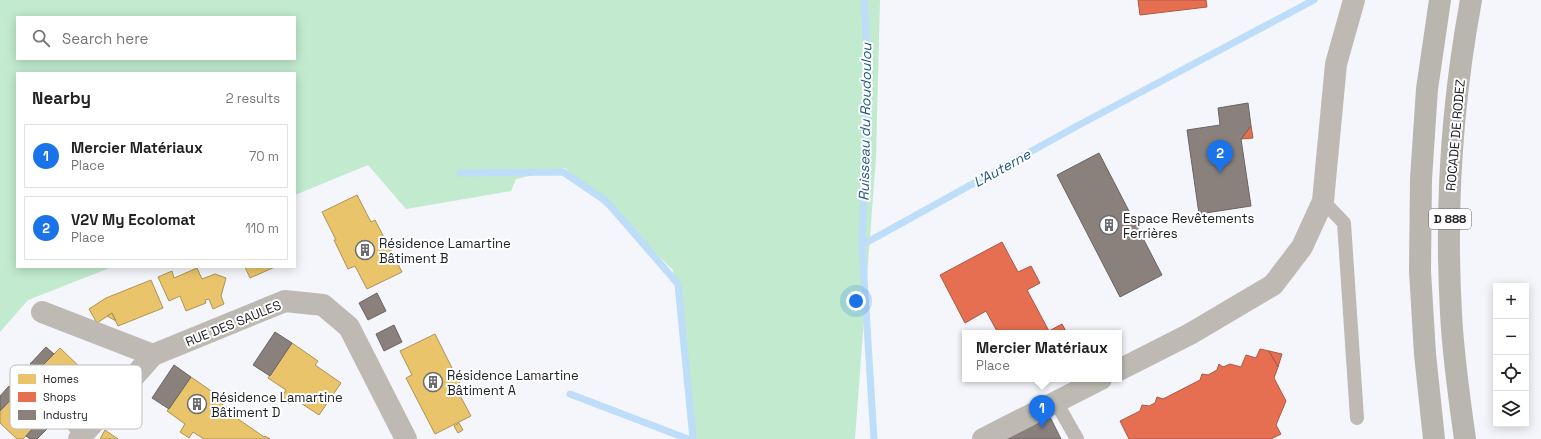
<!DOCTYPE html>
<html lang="en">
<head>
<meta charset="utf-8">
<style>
  body { margin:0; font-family:"Space Grotesk",sans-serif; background:#f6f6f6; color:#222 }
  .controls { position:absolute; right:12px; bottom:12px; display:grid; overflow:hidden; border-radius:0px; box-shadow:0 2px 10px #0003 }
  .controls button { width:36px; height:36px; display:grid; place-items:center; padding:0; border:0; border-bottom:1px solid #e0e0e0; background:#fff; color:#222; font:20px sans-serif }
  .you { position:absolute; left:856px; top:301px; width:14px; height:14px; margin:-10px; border:3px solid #fff; border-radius:50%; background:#1a73e8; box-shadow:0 0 0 6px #1a73e833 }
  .badge { display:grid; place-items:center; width:26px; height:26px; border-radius:50%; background:#1a73e8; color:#fff; font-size:13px; font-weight:700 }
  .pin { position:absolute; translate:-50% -33px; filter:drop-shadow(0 1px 2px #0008) }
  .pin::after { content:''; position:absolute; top:21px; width:14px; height:12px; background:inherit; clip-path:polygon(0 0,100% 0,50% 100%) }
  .popup { position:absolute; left:962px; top:330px; width:160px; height:52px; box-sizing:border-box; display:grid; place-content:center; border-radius:0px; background:#fff; filter:drop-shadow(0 1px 3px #0005); font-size:13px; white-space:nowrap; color:#767676 }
  .popup b { font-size:15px; color:#222 }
  .popup::after { content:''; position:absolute; left:50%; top:100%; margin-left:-8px; border:8px solid transparent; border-top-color:#fff }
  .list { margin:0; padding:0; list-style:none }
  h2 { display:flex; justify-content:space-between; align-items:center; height:52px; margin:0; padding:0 16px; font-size:17px }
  h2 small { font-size:13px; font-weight:400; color:#767676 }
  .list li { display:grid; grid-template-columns:26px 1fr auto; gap:12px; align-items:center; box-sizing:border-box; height:64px; margin:0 8px 8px; padding:0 8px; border:1px solid #e0e0e0; border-radius:0px }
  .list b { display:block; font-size:15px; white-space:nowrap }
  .list p { margin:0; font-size:13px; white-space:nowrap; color:#767676 }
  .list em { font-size:13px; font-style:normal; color:#767676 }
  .icon { flex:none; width:22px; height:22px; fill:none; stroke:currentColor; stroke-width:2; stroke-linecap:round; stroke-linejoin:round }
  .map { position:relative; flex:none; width:1541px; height:439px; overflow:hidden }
  .search { position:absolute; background:#fff; box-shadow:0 2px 10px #0003; left:16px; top:16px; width:280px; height:44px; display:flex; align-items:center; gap:10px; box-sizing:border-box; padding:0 14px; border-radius:0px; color:#767676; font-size:15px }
  .panel { position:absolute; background:#fff; box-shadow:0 2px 10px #0003; left:16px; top:72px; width:280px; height:196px; border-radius:0px }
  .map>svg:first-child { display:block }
  .green { fill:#c1eace; fill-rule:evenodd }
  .homes { fill:#e9c46a; stroke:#ad9356 }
  .shops { fill:#e76f51; stroke:#ac5844 }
  .industry { fill:#8a817c; stroke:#6a6462 }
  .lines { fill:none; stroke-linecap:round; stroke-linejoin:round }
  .stream { stroke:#bdddf8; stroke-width:7 }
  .lane { stroke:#bebab3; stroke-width:14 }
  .street { stroke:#bebab3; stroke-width:22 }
  .highway { stroke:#b9b6af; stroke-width:22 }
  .labels { text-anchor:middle; stroke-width:4; stroke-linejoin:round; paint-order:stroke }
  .shield { fill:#fff; stroke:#646467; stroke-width:1 }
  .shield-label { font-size:12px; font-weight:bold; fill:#212226 }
  .street-label { font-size:13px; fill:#212226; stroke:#fff }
  .poi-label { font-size:13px; fill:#212226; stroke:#fff; text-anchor:start }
  .water-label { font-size:14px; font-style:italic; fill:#1e577f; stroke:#fff }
  .key { fill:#fff; stroke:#bcbdbe; stroke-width:1 }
  .key-label { font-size:11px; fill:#212226 }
</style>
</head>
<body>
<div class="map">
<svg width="1541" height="439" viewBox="0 0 1541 439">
  <rect width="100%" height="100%" fill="#f4f6fb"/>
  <path class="green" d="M0 0H880L876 157 855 439H693L673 270 565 168 516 179 511 191 406 209 368 165 295 195V73H17V267H112L28 300 0 332ZM17 17H295V59H17Z"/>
  <path class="homes" d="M357 195 371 222 375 220 402 272 367 289 355 266 348 269 334 240H336L322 212Z
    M245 267H275L250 278Z
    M197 268 202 279 215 274 226 278 221 296 224 304 213 309 209 299 205 300 206 303 186 311 180 296 169 301 158 277 172 271 174 278Z
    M151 280 163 308 118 326 112 313 97 323 89 309 106 298Z
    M112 313 116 321 107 316Z
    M435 334 461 386 456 388 471 416 435 434 406 378 412 375 400 351Z
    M292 343 318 361 315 365 341 383 319 415 293 398 289 404 281 398 286 390 268 378Z
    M60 348 86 373 61 398 35 373Z
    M191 377 217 395 214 399 240 416 238 419 264 437 265 436 270 439H204L193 432 189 438 180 432 185 424 167 411Z
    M18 392 44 417 23 439H17L0 423V411Z
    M459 423 463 430 458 433 454 426Z
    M105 430 118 439H100Z"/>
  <path class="shops" d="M1138 0H1206L1207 7 1140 15Z
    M1251 126 1253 138 1241 139Z
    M1002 242 1018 272 1031 266 1040 283 1027 290 1049 331 1062 324 1067 333H998L986 311 965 323 940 275Z
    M1260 349 1269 351 1278 367 1274 378 1286 401 1276 425 1281 434 1271 439H1129L1120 421 1140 411 1142 405 1149 406 1155 403 1157 397 1163 399 1200 380 1202 374 1208 375 1217 370 1219 364 1223 367 1230 364 1241 367 1246 355 1256 358Z
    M1269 351 1282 354 1278 367Z"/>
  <path class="industry" d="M1248 103 1251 126 1241 139 1251 206 1199 214 1187 130 1220 125 1218 108Z
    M1099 153 1162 275 1120 297 1057 175Z
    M377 293 386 311 368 320 359 303Z
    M394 325 402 342 384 351 376 334Z
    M275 332 292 343 270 376 253 365Z
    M46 347 54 354 37 371 30 364Z
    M174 365 191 377 169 409 152 398Z
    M80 379 87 386 71 403 63 396Z
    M9 386 16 394 0 411V396Z
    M1050 417 1061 439H1006Z
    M42 418 50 426 37 439H30L26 436Z"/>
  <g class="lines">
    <path class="stream" d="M460 173 563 172 606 201 678 284 693 439
      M862 245 868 64 864 0
      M570 394 688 439
      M874 439 862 245 1077 126 1314 0"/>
    <path class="lane" d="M1323 201 1344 223 1357 418
      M26 377 83 435
      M1056 402 1077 439"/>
    <path class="street" d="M42 312 153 355
      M1119 370 1190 334 1273 285 1302 247 1323 201 1336 64 1354 0
      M79 439 153 355 285 301 323 305 349 327 406 439
      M983 439 1101 379"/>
    <path class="highway" d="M1434 439 1425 354 1420 271 1421 179 1427 89 1440 0
      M1465 439C1459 397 1453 355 1451 313 1445 209 1452 103 1471 0"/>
  </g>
  <defs>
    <g id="building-ring" transform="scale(1)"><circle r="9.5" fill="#fff" stroke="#6b6c71" stroke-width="1.5"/><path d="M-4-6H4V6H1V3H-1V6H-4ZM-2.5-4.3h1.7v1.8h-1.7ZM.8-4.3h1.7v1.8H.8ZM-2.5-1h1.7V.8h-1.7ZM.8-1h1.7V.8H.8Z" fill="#6b6c71"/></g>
  </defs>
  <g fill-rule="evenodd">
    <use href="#building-ring" x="1109" y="225"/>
    <use href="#building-ring" x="365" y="250"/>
    <use href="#building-ring" x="433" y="382"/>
    <use href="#building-ring" x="197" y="404"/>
  </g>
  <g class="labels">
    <rect class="shield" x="1429" y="209" width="42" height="20" rx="3"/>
    <g class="shield-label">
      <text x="1450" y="223">D 888</text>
    </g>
    <g class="street-label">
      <text transform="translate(1455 135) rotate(-85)" y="5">ROCADE DE RODEZ</text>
      <text transform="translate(233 323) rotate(-22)" y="5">RUE DES SAULES</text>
    </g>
    <g class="poi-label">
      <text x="1123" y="223">Espace Revêtements<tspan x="1123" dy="15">Ferrières</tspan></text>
      <text x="379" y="248">Résidence Lamartine<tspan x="379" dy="15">Bâtiment B</tspan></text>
      <text x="447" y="380">Résidence Lamartine<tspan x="447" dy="15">Bâtiment A</tspan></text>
      <text x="211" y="402">Résidence Lamartine<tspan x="211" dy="15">Bâtiment D</tspan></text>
    </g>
    <g class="water-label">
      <text transform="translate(865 122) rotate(-89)" y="5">Ruisseau du Roudoulou</text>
      <text transform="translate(1002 168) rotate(-29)" y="5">L'Auterne</text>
    </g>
  </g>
  <rect x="10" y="365" width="132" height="64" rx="6" class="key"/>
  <rect x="18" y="374" width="18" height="10" fill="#e9c46a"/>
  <rect x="18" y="392" width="18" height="10" fill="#e76f51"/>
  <rect x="18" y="410" width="18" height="10" fill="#8a817c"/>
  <g class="key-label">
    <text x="43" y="383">Homes</text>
    <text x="43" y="401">Shops</text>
    <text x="43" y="419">Industry</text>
  </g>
</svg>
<div class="controls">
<button>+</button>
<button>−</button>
<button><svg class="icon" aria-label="locate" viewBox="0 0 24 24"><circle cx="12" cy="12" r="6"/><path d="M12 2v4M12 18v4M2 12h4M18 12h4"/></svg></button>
<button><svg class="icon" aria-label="layers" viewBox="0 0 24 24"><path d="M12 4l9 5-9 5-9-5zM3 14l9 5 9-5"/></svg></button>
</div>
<div class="you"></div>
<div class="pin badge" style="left:1042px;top:428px">1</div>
<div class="popup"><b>Mercier Matériaux</b>Place</div>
<div class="pin badge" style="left:1220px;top:173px">2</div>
<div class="search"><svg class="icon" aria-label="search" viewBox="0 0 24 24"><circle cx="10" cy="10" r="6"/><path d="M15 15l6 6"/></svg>Search here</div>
<section class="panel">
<h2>Nearby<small>2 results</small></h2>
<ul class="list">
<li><span class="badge">1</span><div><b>Mercier Matériaux</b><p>Place</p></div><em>70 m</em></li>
<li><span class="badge">2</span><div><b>V2V My Ecolomat</b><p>Place</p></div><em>110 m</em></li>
</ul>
</section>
</div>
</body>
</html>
